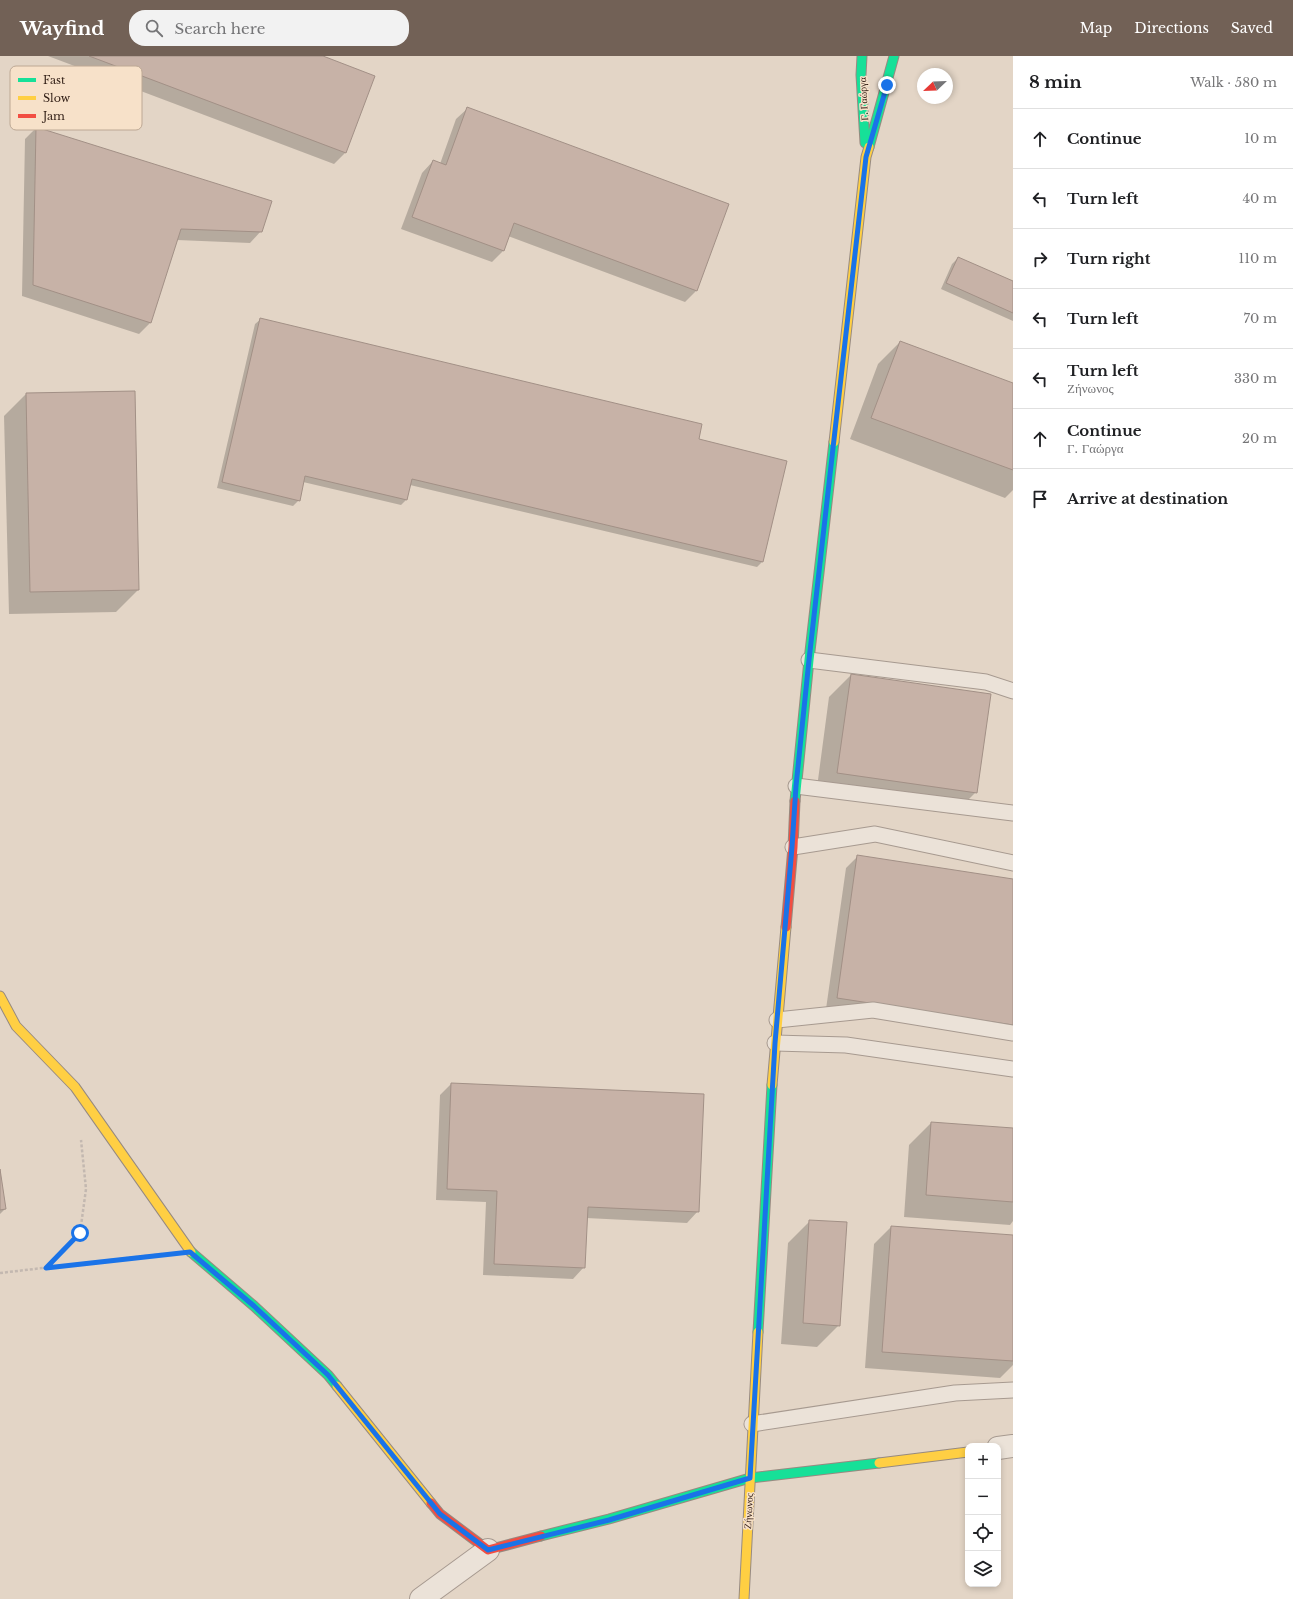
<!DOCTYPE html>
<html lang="en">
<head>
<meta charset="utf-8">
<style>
  body { margin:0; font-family:"Libre Baskerville",serif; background:#f2f2f2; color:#202124 }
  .controls { position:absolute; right:12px; bottom:12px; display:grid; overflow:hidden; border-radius:8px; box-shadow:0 2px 6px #0003 }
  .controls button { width:36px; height:36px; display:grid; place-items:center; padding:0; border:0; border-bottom:1px solid #e0e0e0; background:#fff; color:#202124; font:20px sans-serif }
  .compass { position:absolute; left:917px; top:12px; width:36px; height:36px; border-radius:50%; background:#fff; box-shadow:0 2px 6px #0003; rotate:247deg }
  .stop { position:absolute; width:12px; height:12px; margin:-9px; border:3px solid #1a73e8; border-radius:50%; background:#fff }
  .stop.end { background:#1a73e8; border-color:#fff; box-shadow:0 1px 4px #0008 }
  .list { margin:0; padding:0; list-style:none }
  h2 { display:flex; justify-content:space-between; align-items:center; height:52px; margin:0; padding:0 16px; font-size:17px }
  h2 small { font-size:13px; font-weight:400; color:#757577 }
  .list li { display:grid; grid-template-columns:26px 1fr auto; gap:12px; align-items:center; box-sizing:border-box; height:60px; padding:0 16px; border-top:1px solid #e0e0e0 }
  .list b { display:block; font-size:15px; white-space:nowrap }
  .list p { margin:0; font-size:13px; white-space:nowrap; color:#757577 }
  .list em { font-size:13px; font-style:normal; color:#757577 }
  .icon { flex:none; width:22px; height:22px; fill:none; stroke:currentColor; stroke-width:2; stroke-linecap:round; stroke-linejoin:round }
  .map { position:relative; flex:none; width:1013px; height:1543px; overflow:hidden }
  header { display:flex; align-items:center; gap:24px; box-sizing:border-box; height:56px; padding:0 20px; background:#726156; color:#fff }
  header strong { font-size:19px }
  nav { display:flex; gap:22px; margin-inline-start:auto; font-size:14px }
  .search { width:280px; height:36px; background:#f2f2f2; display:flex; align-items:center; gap:10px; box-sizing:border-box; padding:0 14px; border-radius:16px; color:#757577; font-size:15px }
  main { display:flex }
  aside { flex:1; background:#fff }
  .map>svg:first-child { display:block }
  .shadow { fill:#0003 }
  .building { fill:#c7b2a7; stroke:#a29086 }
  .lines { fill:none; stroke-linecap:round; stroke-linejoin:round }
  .lane-casing { stroke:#a79a90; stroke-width:17 }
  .street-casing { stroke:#a79a90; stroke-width:24 }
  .fast-casing { stroke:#978a80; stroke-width:11 }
  .slow-casing { stroke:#978a80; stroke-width:11 }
  .jam-casing { stroke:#978a80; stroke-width:11 }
  .path { stroke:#c3b8b0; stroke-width:2.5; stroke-dasharray:3 2; stroke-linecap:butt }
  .lane { stroke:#ebe2d8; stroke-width:15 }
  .street { stroke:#ebe2d8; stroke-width:22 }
  .fast { stroke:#16e098; stroke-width:9 }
  .slow { stroke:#ffcf43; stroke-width:9 }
  .jam { stroke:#f24e42; stroke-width:9 }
  .route { stroke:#1a73e8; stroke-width:5 }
  .labels { text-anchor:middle; stroke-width:3; stroke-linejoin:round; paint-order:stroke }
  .street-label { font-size:10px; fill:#352219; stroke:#f7e1c9 }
  .key { fill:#f7e1c9; stroke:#bda894; stroke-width:1 }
  .key-label { font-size:11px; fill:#352219 }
</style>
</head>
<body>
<header>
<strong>Wayfind</strong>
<div class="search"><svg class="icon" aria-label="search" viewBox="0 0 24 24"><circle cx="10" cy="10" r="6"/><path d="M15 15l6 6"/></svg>Search here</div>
<nav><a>Map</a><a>Directions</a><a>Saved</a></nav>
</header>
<main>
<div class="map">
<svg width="1013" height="1543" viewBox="0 0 1013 1543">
  <rect width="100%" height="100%" fill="#e3d5c6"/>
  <path class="shadow" d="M48 0H320L346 96 334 108Z
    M468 52 696 235 685 246 508 180 503 195 492 206 401 173 422 117 433 105 440 108 456 63Z
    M36 72 261 175 250 187 177 184 150 267 139 278 22 240 25 83Z
    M958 202 1013 226V265L941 233 952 208Z
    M261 263 697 384 762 506 757 511 410 429 406 444 401 449 303 426 299 444 293 450 217 432 255 268Z
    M900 286 1013 328V434L1005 442 850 383 878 308Z
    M26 338 138 534 116 556 9 558 4 360Z
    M851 619 976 736 954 758 816 739 829 641Z
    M858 800 1013 824V981L826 953 846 812Z
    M451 1028 698 1155 687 1167 586 1162 584 1211 573 1223 483 1219 486 1146 436 1144 440 1039Z
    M931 1067 1013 1073V1165L1010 1169 904 1161 909 1089Z
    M0 1120 5 1153 0 1158Z
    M810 1165 839 1269 817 1291 781 1288 788 1187Z
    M891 1171 1013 1180V1309L1000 1322 865 1312 874 1188Z"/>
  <path class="building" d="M89 0H323L375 20 346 97Z
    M467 51 729 148 697 235 514 167 504 195 412 161 433 104 446 109Z
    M36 71 272 145 262 176 181 173 151 267 33 229Z
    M958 201 1013 225V257L946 227Z
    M260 262 702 368 699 383 787 405 763 506 412 423 407 444 305 420 300 445 222 426Z
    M900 285 1013 327V414L871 362Z
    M135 335 139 534 30 536 26 337Z
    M851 618 991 638 977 737 837 717Z
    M857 799 1013 823V969L837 942Z
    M451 1027 704 1038 699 1156 588 1151 585 1212 494 1208 497 1135 447 1133Z
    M931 1066 1013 1072V1146L926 1139Z
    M0 1113 6 1153 0 1154Z
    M809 1164 847 1166 840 1270 803 1267Z
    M891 1170 1013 1179V1305L882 1296Z"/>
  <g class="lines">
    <g class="lane-casing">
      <path id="lane" d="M809 604 986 626 1013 635
        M796 730 1013 757
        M793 791 875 778 1013 807
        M777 964 873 954 1013 977
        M775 987 846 989 1013 1013
        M752 1368 955 1337 1013 1334"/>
    </g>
    <g class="street-casing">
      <path id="street" d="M998 1392 1013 1390
        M421 1543 488 1494"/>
    </g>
    <g class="fast-casing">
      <path id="fast" d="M862 0 861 19 865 87
        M869 91 894 0
        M795 745 809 604 834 386
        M191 1196 254 1250 328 1319 337 1330
        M758 1276 772 1029
        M541 1480 609 1463 750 1422 879 1407"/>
    </g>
    <g class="slow-casing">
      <path id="slow" d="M834 386 866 101 869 91
        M0 940 16 970 75 1031 191 1196
        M772 1029 786 871
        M337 1330 431 1447
        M879 1407 968 1396
        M744 1543 758 1276"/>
    </g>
    <g class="jam-casing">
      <path id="jam" d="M786 871 793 791 795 745
        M431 1447 440 1458 488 1494 541 1480"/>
    </g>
    <path class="path" d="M46 1212 80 1177 86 1133 81 1084
      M0 1217 162 1198"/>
    <use href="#lane" class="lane"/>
    <use href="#street" class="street"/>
    <use href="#fast" class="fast"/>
    <use href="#slow" class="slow"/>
    <use href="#jam" class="jam"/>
  </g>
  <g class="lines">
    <path class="route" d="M80 1177 46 1212 190 1196 254 1250 328 1319 440 1458 488 1494 609 1464 750 1422 775 987 792 791 796 730 809 604 866 101 887 29"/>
  </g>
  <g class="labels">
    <g class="street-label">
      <text transform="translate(863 43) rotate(-93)" y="4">Γ. Γαώργα</text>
      <text transform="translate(748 1455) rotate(-87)" y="4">Ζήνωνος</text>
    </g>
  </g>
  <rect x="10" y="10" width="132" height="64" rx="6" class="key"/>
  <rect x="18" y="22" width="18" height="4" fill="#16e098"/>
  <rect x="18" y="40" width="18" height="4" fill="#ffcf43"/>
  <rect x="18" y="58" width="18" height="4" fill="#f24e42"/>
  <g class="key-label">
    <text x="43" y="28">Fast</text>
    <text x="43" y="46">Slow</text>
    <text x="43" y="64">Jam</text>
  </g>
</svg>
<div class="controls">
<button>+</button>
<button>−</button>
<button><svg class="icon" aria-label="locate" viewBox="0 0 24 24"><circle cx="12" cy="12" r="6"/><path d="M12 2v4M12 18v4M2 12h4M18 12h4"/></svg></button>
<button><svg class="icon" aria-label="layers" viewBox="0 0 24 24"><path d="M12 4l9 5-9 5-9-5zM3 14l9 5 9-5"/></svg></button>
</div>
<svg class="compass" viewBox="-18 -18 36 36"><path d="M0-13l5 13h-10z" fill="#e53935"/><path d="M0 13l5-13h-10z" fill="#757577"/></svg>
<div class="stop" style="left:80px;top:1177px"></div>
<div class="stop end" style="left:887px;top:29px"></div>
</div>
<aside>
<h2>8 min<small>Walk · 580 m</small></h2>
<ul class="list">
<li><svg class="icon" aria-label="ahead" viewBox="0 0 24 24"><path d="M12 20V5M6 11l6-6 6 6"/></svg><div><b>Continue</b></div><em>10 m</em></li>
<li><svg class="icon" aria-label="left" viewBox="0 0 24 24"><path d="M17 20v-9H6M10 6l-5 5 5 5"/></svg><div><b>Turn left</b></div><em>40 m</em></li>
<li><svg class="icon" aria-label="right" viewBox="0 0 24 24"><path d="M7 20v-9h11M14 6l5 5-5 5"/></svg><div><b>Turn right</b></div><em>110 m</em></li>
<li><svg class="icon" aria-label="left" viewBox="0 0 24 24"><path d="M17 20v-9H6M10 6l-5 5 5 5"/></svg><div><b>Turn left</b></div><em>70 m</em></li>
<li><svg class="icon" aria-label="left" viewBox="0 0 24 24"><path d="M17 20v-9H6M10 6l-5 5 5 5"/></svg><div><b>Turn left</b><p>Ζήνωνος</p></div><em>330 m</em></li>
<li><svg class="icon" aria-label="ahead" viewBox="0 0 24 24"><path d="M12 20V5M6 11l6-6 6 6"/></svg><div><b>Continue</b><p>Γ. Γαώργα</p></div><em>20 m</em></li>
<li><svg class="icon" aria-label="arrive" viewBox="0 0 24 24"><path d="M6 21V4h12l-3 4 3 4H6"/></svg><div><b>Arrive at destination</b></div></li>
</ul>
</aside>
</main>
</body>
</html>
